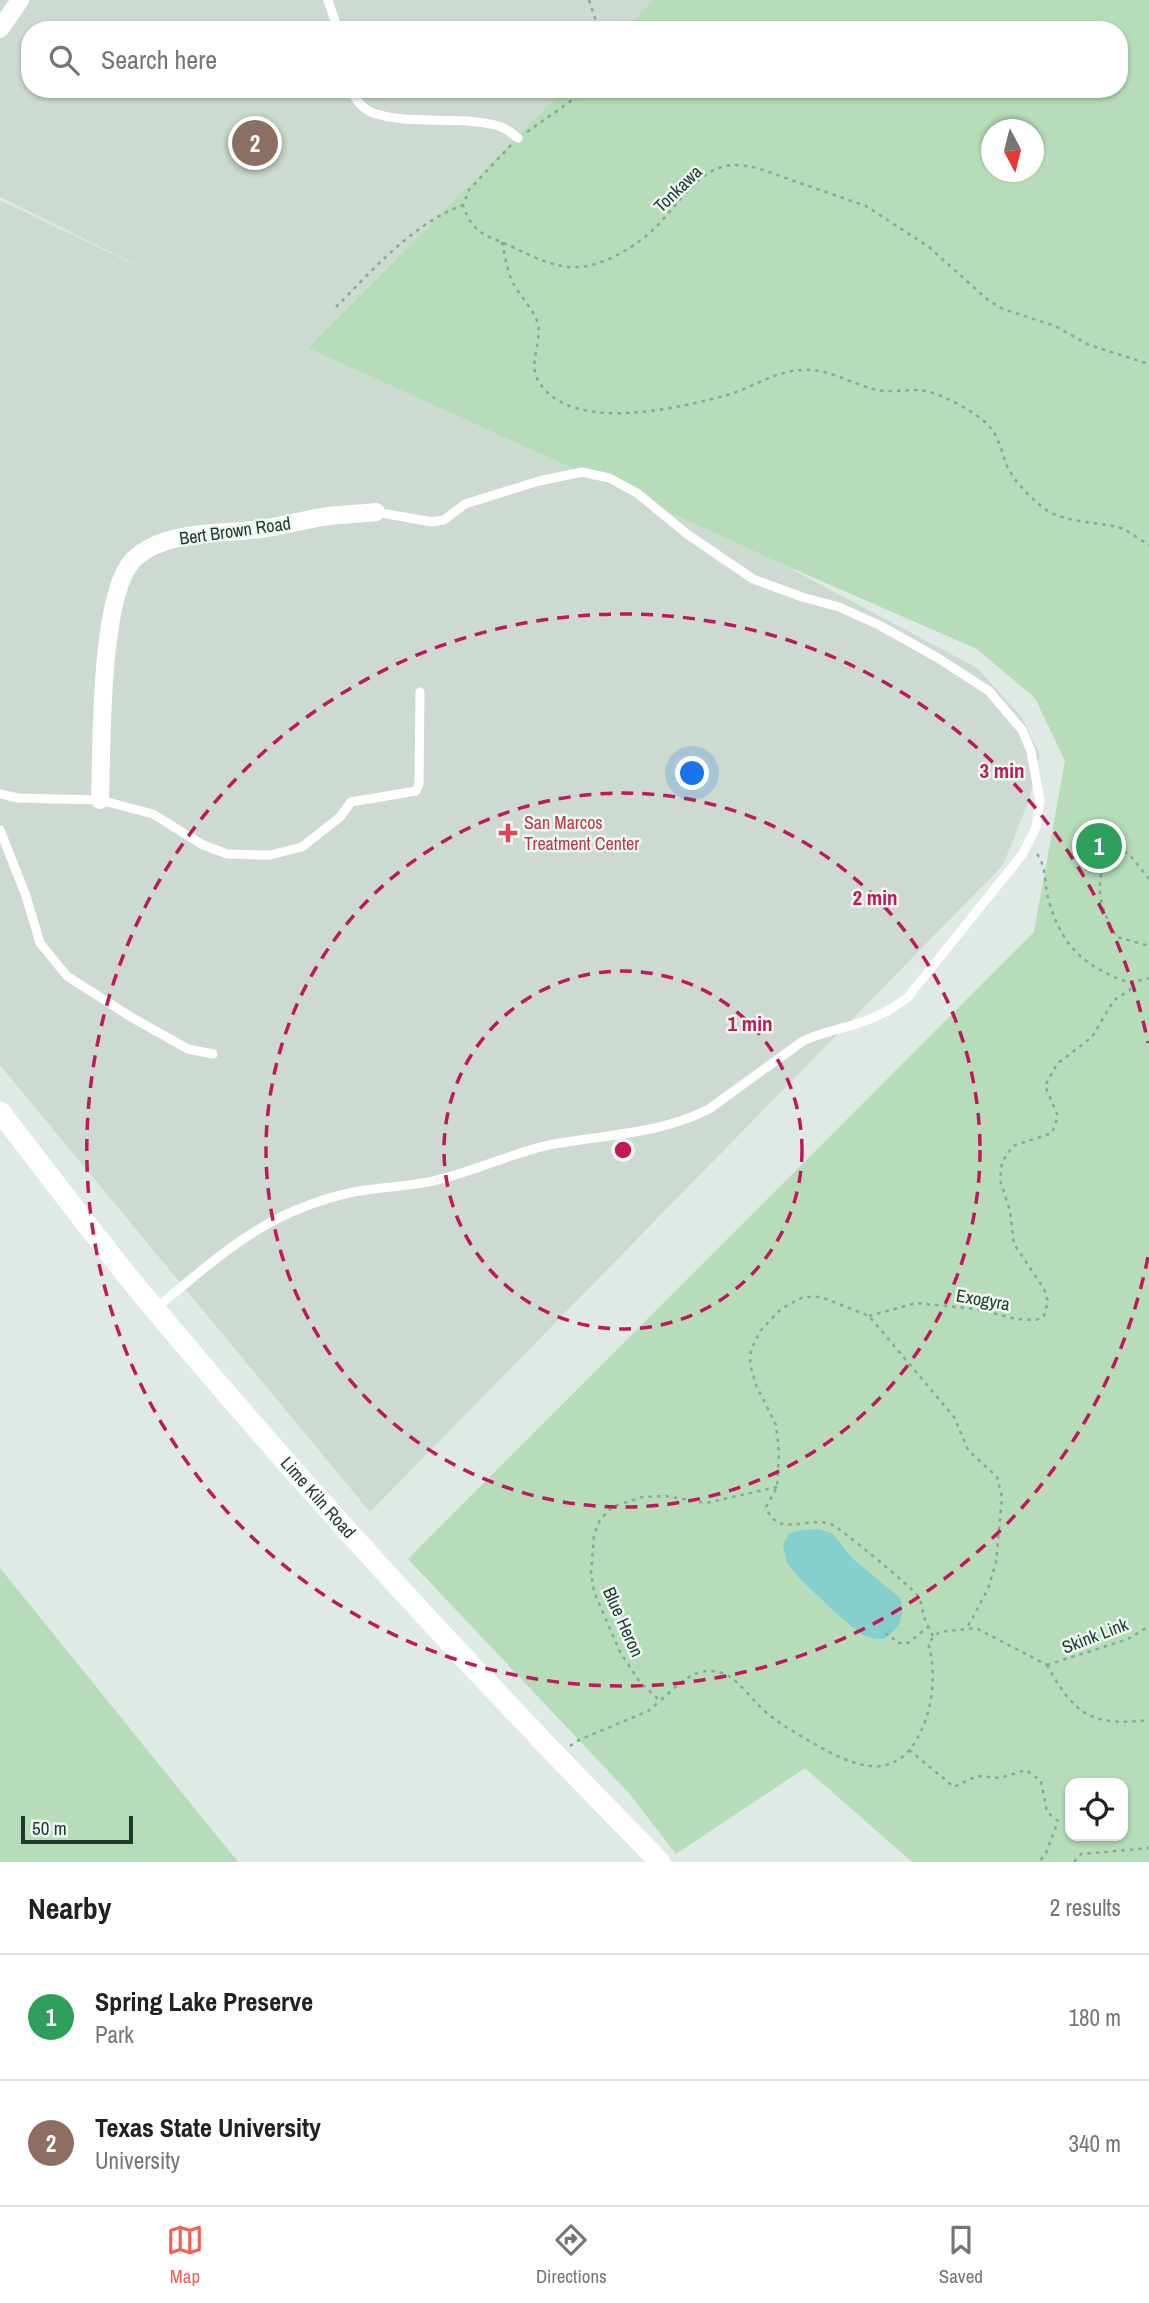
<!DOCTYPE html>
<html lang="en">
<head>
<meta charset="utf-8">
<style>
  body { margin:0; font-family:"Archivo Narrow",sans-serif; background:#f6f6f6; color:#202124 }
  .controls { position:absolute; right:21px; bottom:21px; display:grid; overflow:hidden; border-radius:14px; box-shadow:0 2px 5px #0004 }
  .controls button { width:63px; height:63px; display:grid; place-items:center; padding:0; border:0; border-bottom:2px solid #e0e0e0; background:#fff; color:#202124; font:35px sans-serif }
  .compass { position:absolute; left:981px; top:119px; width:63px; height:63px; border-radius:50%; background:#fff; box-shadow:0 2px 5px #0004; rotate:173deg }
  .scale { position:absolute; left:21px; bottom:18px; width:112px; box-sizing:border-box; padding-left:7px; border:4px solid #1f392e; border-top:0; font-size:19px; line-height:24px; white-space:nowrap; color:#1f392e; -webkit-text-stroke:5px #eef7f1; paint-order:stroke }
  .you { position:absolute; left:693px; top:774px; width:24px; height:24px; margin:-18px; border:5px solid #fff; border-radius:50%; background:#1a73e8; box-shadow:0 0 0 10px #1a73e833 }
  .badge { display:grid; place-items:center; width:46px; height:46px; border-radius:50%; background:#f26153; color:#fff; font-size:23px; font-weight:700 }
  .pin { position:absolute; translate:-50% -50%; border:4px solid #fff; box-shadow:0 2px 7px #0006 }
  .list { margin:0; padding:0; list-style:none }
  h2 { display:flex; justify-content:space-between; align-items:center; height:91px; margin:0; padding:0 28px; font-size:30px }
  h2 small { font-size:23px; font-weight:400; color:#757577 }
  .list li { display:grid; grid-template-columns:46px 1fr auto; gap:21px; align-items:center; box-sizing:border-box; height:126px; padding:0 28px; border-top:2px solid #e0e0e0 }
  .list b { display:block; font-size:26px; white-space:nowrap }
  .list p { margin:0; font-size:23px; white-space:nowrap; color:#757577 }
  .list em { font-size:23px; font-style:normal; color:#757577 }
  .icon { flex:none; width:38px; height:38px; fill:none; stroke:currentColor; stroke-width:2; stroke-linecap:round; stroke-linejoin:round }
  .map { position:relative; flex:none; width:1149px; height:1862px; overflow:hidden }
  .search { position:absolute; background:#fff; box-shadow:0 2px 5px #0004; left:21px; right:21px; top:21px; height:77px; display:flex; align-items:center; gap:18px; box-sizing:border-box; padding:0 24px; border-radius:28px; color:#757577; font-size:26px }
  .sheet { height:343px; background:#fff }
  nav { display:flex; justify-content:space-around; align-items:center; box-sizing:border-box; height:98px; border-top:2px solid #e0e0e0; background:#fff; font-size:19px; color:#757577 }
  nav a { display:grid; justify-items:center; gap:4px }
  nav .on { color:#f26153 }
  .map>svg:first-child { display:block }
  .built { fill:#ccdad1 }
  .green { fill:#b6dcba; fill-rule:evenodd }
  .water { fill:#85d0cf }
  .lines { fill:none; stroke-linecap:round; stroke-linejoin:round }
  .path { stroke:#7eae97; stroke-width:2.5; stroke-dasharray:3.5 5; stroke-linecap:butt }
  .service { stroke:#fff; stroke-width:9 }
  .minor { stroke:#fff; stroke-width:18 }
  .tertiary { stroke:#fff; stroke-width:21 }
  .ring { fill:none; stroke:#c2185b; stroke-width:3.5; stroke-dasharray:12 9 }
  .health-dot { fill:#e0444e; stroke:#eef7f1; stroke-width:2.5 }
  .labels { text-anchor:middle; stroke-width:5; stroke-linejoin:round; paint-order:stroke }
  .street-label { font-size:18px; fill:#1f392e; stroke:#eef7f1 }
  .health-label { font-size:18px; fill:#be3a42; stroke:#eef7f1; text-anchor:start }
  .centre { fill:#c2185b; stroke:#eef7f1; stroke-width:3.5 }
  .ring-label { font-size:21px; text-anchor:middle; font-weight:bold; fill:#c2185b; stroke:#eef7f1; stroke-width:5; stroke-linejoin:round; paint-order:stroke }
</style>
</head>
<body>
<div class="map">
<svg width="1149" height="1862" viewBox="0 0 1149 1862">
  <rect width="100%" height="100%" fill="#deeae3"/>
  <path class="built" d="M0 0H653L623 30H30V89H564L308 348 780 563 977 668 1021 716 1040 755 1029 800 1003 865 370 1512 0 1065V200L169 281 0 197Z"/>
  <path class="green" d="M653 0H1149V1862H912L805 1768 676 1854 628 1792 408 1559 1034 932 1065 761 1035 698 977 649 780 563 308 348 564 89H1119V30H623ZM992 130H1034V172H992ZM1070 1783H1123V1836H1070Z
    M0 1568 238 1862H0Z"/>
  <path class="water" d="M819 1529 833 1534 852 1558 900 1598C906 1616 900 1628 884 1639H874L861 1634 835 1612 800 1579 787 1563 783 1546 789 1533 802 1530Z"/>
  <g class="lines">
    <path class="path" d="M589 0 599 30
      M527 132 588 89
      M511 145 469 190 463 205C473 235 486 235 513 247 531 256 549 265 569 267 600 270 639 245 659 224 678 204 695 175 722 167 734 163 748 166 760 169L866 206 929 247 988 300 1003 309 1055 326 1089 345 1149 364
      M502 242C505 257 507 270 513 283 520 296 534 310 538 324 542 345 526 366 541 385 576 433 679 408 727 395 752 388 775 371 802 370 827 368 850 383 873 389 890 394 909 388 926 391 944 395 978 413 990 427 999 438 1002 453 1007 466 1015 482 1027 494 1041 506 1061 523 1092 521 1117 527 1128 530 1139 539 1149 545
      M336 307C374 269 412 224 463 205
      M1037 854C1047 867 1044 886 1049 901 1062 948 1087 968 1130 983
      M1149 879 1129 854 1116 848C1090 875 1099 909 1117 937L1149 946
      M1130 983 1149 978
      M869 1316 916 1303 977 1309 1016 1319 1036 1320 1044 1316 1048 1301 1044 1289 1014 1244 1010 1211 1000 1180 1002 1162 1013 1146 1052 1133 1058 1116 1045 1086 1057 1064 1092 1037 1114 1000 1130 990V983
      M777 1487 706 1503 666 1496 642 1497 612 1507 600 1520 594 1535 591 1573 594 1592 620 1652 639 1681 660 1701C679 1684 697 1663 725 1674 738 1679 755 1704 768 1714 782 1725 797 1734 813 1743 849 1764 893 1785 918 1737 933 1709 937 1673 928 1643L939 1632 976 1628 1047 1665
      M885 1634H889L897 1643H908L929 1626
      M933 1636C930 1630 926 1623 924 1617 922 1610 922 1602 918 1596 913 1588 839 1527 831 1524 805 1516 778 1539 766 1507L777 1487 779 1452 776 1425 756 1385 750 1364 751 1350 760 1331 781 1309 803 1297H821L869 1316 954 1417 968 1450 997 1477 1002 1497 996 1562 988 1589 967 1628
      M1047 1665C1074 1714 1091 1727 1149 1720
      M1047 1665 1128 1639 1149 1626
      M570 1746 579 1740 648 1711 660 1701
      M909 1750 954 1787 977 1776 1000 1778 1026 1770 1041 1781 1047 1812 1058 1821 1046 1853 1039 1862
      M1074 1862 1081 1854 1149 1848"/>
    <path class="service" d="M328 0 338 30
      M352 89C354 99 363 109 373 113 413 126 458 115 499 126 506 128 512 134 518 138
      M0 794 18 798 100 800 153 814 201 844 227 854 270 855 302 847 340 817 351 802 416 791 419 784 420 692
      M0 830 26 896 40 943 67 976 131 1017 188 1049 213 1054
      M156 1308C222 1254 267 1210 354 1192 379 1187 404 1187 428 1182 469 1174 508 1154 549 1145 602 1135 661 1134 709 1109L803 1041C822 1032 842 1029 862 1022 878 1017 893 1008 907 998L1022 855 1036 827 1040 801 1031 751 1022 730 989 691 938 658 879 625 839 607 802 597 753 579 687 534 637 493 609 478 582 472 539 481 465 504 444 520 432 522 376 512"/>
    <path class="minor" d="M0 29 20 0
      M100 800C102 748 99 596 133 560 164 529 221 535 260 529 283 526 306 519 329 516 344 514 360 514 376 512"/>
    <path class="tertiary" id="s1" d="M0 1112C48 1173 94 1236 143 1295 307 1492 481 1680 660 1862"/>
  </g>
  <g class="ring">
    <circle cx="623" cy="1150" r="179"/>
    <circle cx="623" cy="1150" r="357"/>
    <path d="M1148 1257A536 536 0 1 1 1148 1043"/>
  </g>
  <path class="health-dot" d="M504.5 822.5h7v7h7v7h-7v7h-7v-7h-7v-7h7z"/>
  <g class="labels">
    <g class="street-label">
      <text transform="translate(678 189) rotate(-44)" y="6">Tonkawa</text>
      <text transform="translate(235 531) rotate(-8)" y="6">Bert Brown Road</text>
      <text transform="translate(983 1300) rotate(10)" y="6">Exogyra</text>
      <text dy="6" stroke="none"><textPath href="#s1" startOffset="500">Lime Kiln Road</textPath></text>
      <text transform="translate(623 1622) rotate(66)" y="6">Blue Heron</text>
      <text transform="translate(1095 1636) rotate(-21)" y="6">Skink Link</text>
    </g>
    <g class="health-label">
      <text x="524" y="829">San Marcos<tspan x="524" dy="21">Treatment Center</tspan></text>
    </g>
  </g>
  <circle cx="623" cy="1150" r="10" class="centre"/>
  <g class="ring-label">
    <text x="1002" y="778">3 min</text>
    <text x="875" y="905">2 min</text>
    <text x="750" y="1031">1 min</text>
  </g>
</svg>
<div class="controls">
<button><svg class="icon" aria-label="locate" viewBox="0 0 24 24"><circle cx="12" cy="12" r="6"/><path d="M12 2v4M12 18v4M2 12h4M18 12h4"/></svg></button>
</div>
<svg class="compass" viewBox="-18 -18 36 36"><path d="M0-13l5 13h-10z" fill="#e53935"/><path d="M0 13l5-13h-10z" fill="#757577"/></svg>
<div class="scale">50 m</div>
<div class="you"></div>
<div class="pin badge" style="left:1099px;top:846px;background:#2e9e5b">1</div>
<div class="pin badge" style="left:255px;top:143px;background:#8d6e63">2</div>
<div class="search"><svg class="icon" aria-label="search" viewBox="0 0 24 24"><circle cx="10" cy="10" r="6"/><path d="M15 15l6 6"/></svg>Search here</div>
</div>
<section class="sheet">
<h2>Nearby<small>2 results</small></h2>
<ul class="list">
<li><span class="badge" style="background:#2e9e5b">1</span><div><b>Spring Lake Preserve</b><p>Park</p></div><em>180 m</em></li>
<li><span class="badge" style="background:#8d6e63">2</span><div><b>Texas State University</b><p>University</p></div><em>340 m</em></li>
</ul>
</section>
<nav>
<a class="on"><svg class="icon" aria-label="map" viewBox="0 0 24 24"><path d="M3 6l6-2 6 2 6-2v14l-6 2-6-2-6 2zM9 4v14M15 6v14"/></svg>Map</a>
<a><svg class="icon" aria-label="directions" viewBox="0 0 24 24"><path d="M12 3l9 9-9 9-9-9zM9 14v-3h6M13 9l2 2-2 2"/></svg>Directions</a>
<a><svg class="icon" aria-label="saved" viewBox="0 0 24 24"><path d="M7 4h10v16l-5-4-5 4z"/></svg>Saved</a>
</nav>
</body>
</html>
